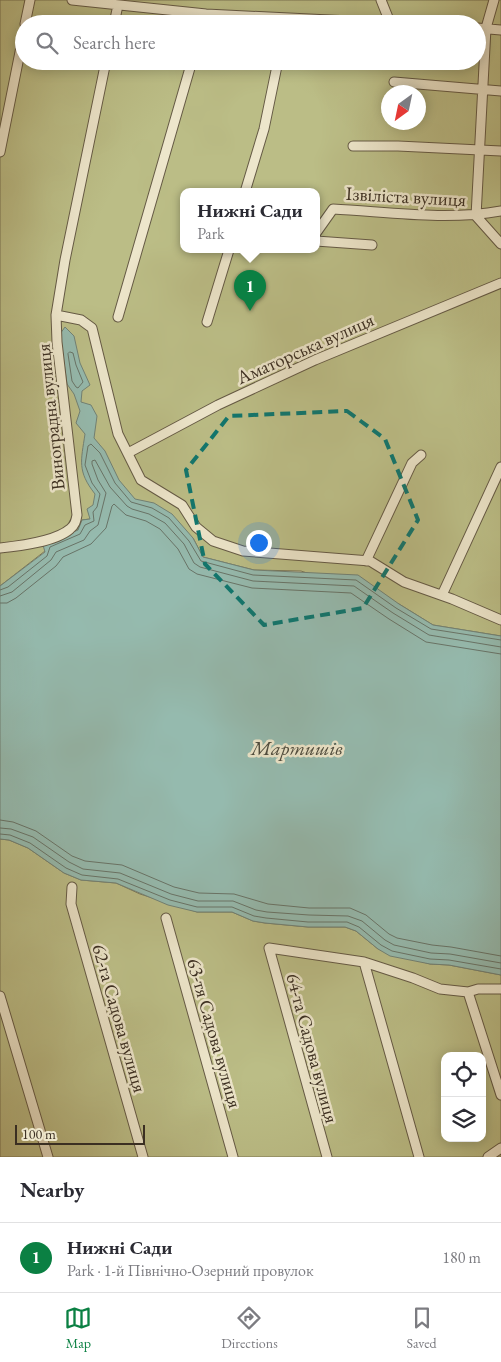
<!DOCTYPE html>
<html lang="en">
<head>
<meta charset="utf-8">
<style>
  body { margin:0; font-family:"EB Garamond",serif; background:#f2f2f3; color:#2b2b33 }
  .controls { position:absolute; right:15px; bottom:15px; display:grid; overflow:hidden; border-radius:10px; box-shadow:0 2px 12px #0003 }
  .controls button { width:45px; height:45px; display:grid; place-items:center; padding:0; border:0; border-bottom:1px solid #e1e1e2; background:#fff; color:#2b2b33; font:25px sans-serif }
  .compass { position:absolute; left:381px; top:85px; width:45px; height:45px; border-radius:50%; background:#fff; box-shadow:0 2px 12px #0003; rotate:213deg }
  .scale { position:absolute; left:15px; bottom:12px; width:130px; box-sizing:border-box; padding-left:5px; border:2px solid #3b2f22; border-top:0; font-size:14px; line-height:18px; white-space:nowrap; color:#3b2f22; -webkit-text-stroke:4px #ede6cb; paint-order:stroke }
  .you { position:absolute; left:258px; top:542px; width:18px; height:18px; margin:-12px; border:4px solid #fff; border-radius:50%; background:#1a73e8; box-shadow:0 0 0 8px #1a73e833 }
  .badge { display:grid; place-items:center; width:32px; height:32px; border-radius:50%; background:#0b8043; color:#fff; font-size:16px; font-weight:700 }
  .pin { position:absolute; translate:-50% -41px; filter:drop-shadow(0 1px 2px #0008) }
  .pin::after { content:''; position:absolute; top:26px; width:18px; height:15px; background:inherit; clip-path:polygon(0 0,100% 0,50% 100%) }
  .popup { position:absolute; left:180px; top:188px; width:140px; height:65px; box-sizing:border-box; display:grid; place-content:center; border-radius:10px; background:#fff; filter:drop-shadow(0 1px 4px #0005); font-size:16px; white-space:nowrap; color:#7c7c81 }
  .popup b { font-size:19px; color:#2b2b33 }
  .popup::after { content:''; position:absolute; left:50%; top:100%; margin-left:-10px; border:10px solid transparent; border-top-color:#fff }
  .list { margin:0; padding:0; list-style:none }
  h2 { display:flex; justify-content:space-between; align-items:center; height:65px; margin:0; padding:0 20px; font-size:21px }
  h2 small { font-size:16px; font-weight:400; color:#7c7c81 }
  .list li { display:grid; grid-template-columns:32px 1fr auto; gap:15px; align-items:center; box-sizing:border-box; height:70px; padding:0 20px; border-top:1px solid #e1e1e2 }
  .list b { display:block; font-size:19px; white-space:nowrap }
  .list p { margin:0; font-size:16px; white-space:nowrap; color:#7c7c81 }
  .list em { font-size:16px; font-style:normal; color:#7c7c81 }
  .icon { flex:none; width:28px; height:28px; fill:none; stroke:currentColor; stroke-width:2; stroke-linecap:round; stroke-linejoin:round }
  .map { position:relative; flex:none; width:501px; height:1157px; overflow:hidden }
  .search { position:absolute; background:#fff; box-shadow:0 2px 12px #0003; left:15px; right:15px; top:15px; height:55px; display:flex; align-items:center; gap:12px; box-sizing:border-box; padding:0 18px; border-radius:28px; color:#7c7c81; font-size:19px }
  .sheet { height:135px; background:#fff }
  nav { display:flex; justify-content:space-around; align-items:center; box-sizing:border-box; height:70px; border-top:1px solid #e1e1e2; background:#fff; font-size:14px; color:#7c7c81 }
  nav a { display:grid; justify-items:center; gap:2px }
  nav .on { color:#0b8043 }
  .map>svg:first-child { display:block }
  .green { fill:#bbbd86; stroke:#7b7654; fill-rule:evenodd }
  .water { fill:#95baae; stroke:#718276 }
  .lines { fill:none; stroke-linecap:round; stroke-linejoin:round }
  .shore { stroke:#687468; stroke-width:1 }
  .minor-casing { stroke:#655a45; stroke-width:11 }
  .minor { stroke:#ede6cb; stroke-width:9 }
  .marked { fill:none; stroke:#0f766e; stroke-width:4; stroke-dasharray:10 6; stroke-linejoin:round }
  .labels { text-anchor:middle; stroke-width:5; stroke-linejoin:round; paint-order:stroke }
  .street-label { font-size:19px; fill:#3b2f22; stroke:#ede6cb }
  .water-label { font-size:20px; font-style:italic; fill:#4d4b3e; stroke:#ede6cb }
</style>
</head>
<body>
<div class="map">
<svg width="501" height="1157" viewBox="0 0 501 1157">
  <rect width="100%" height="100%" fill="#e4d9af"/>
  <filter id="stains"><feTurbulence type="fractalNoise" baseFrequency=".004" numOctaves="4"/><feColorMatrix values="0 0 0 0 .2 0 0 0 0 .09 0 0 0 0 .02 0 0 0 .5 -.17"/></filter>
  <radialGradient id="worn" r=".72"><stop offset=".6" stop-color="#630" stop-opacity="0"/><stop offset="1" stop-color="#630" stop-opacity=".3"/></radialGradient>
  <path class="green" d="M0 0H501V636L433 625 399 604 301 571 254 570 203 557 193 538 90 519 82 520 78 530 51 542 45 551 0 586ZM24 24H477V61H24ZM388 92H418V122H388ZM184 192H316V250H184Z
    M0 839 9 840 28 848 64 873 81 880 116 883 140 894 197 912H232L253 921 265 923 308 927H345L356 931 378 949 430 964 449 965 501 975V1157H0ZM445 1056H482V1138H445Z"/>
  <path class="water" d="M65 327 74 336 80 363 90 385 82 391 81 402 91 405 97 416 94 438 105 451 119 480 135 499 154 503 172 514 193 538 203 557 254 570 358 575 399 604 433 625 501 636V975L449 965 430 964 390 956 378 949 356 931 345 927H308L265 923 253 921 232 912H197L168 905 116 883 81 880 64 873 28 848 9 840 0 839V586L45 552 43 545 78 530 82 520 90 519 87 509 93 505 95 494C77 471 81 461 85 434L76 423 80 411 74 394 67 384 60 334Z"/>
  <g class="lines">
    <path class="shore" d="M70 352 73 353 76 365 83 382 78 388 76 387 72 381 68 354Z
      M0 590 8 587 47 556 50 547 80 534 85 525 94 521 93 512 97 507 100 494 92 483 85 465 88 446 91 444 100 453 115 483 131 502 152 508 169 518 189 541 201 561 253 575 356 580 396 608 431 629 501 640
      M0 596 12 592 51 560 56 552 84 540 90 531 98 525 106 493 98 480 92 464V461L95 460 110 487 127 506 132 509 149 514 165 523 184 544 194 563 200 567 253 581 354 586 393 613 429 635 501 647
      M0 603H7L16 598 56 566 63 557 91 544 106 528 112 506 114 504 126 515 146 521 160 529 178 549 189 569 197 574 252 588 351 593 389 619 426 642 501 654
      M0 820 13 822 36 831 72 856 85 861 122 865 174 887 199 893 234 894 268 904 309 908H350L366 915 389 934 397 938 432 945 451 947 501 956
      M0 828 11 829 33 837 69 862 83 869 120 873 171 894 198 901H233L256 910 267 912 309 915 348 916 362 921 385 940 394 945 431 953 450 954 501 963
      M0 834 10 835 30 843 66 868 82 875 118 879 170 900 197 907H232L254 916 266 918 308 922H347L359 927 381 945 392 951 430 959 449 960 501 969"/>
    <g class="minor-casing">
      <path id="minor" d="M72 0 206 14 370 22 389 20 434 24
        M381 0 389 20
        M494 0 486 28 476 216 501 244
        M25 24 30 0
        M114 24 118 5
        M477 28 501 30
        M394 82 501 91
        M353 146H398L501 151
        M0 152 24 32
        M245 192 264 129 278 61
        M316 233 333 209C389 212 446 221 501 211
        M316 241 372 245
        M56 315 81 320 92 328 118 434 141 480 182 505 196 527 213 541 243 551 370 561 404 582 452 599 501 620
        M118 317 192 61
        M207 322 229 250
        M128 453 218 405 315 360 501 283
        M0 548C19 546 55 542 70 529 75 525 76 521 77 515L57 342 56 315 65 260 106 61
        M366 561 412 463 421 455
        M442 595 501 467
        M72 887 71 904 143 1157
        M166 918 233 1157
        M364 962 419 1157
        M468 992 501 1095
        M0 996 48 1157
        M327 1157 269 948 364 962 413 978 440 989 468 992 478 989H501
        M488 1157 501 1148"/>
    </g>
    <use href="#minor" class="minor"/>
  </g>
  <path class="marked" d="M347 411 385 439 418 520 363 608 264 625 205 564 186 470 229 416Z"/>
  <g class="labels">
    <g class="street-label">
      <text transform="translate(406 196) rotate(3)" y="7">Ізвіліста вулиця</text>
      <text transform="translate(305 348) rotate(-24)" y="7">Аматорська вулиця</text>
      <text transform="translate(50 417) rotate(-96)" y="7">Виноградна вулиця</text>
      <text transform="translate(120 1018) rotate(74)" y="7">62-га Садова вулиця</text>
      <text transform="translate(215 1033) rotate(74)" y="7">63-тя Садова вулиця</text>
      <text transform="translate(313 1048) rotate(75)" y="7">64-та Садова вулиця</text>
    </g>
    <g class="water-label">
      <text x="297" y="755">Мартишів</text>
    </g>
  </g>
  <rect width="100%" height="100%" filter="url(#stains)"/>
  <rect width="100%" height="100%" fill="url(#worn)"/>
</svg>
<div class="controls">
<button><svg class="icon" aria-label="locate" viewBox="0 0 24 24"><circle cx="12" cy="12" r="6"/><path d="M12 2v4M12 18v4M2 12h4M18 12h4"/></svg></button>
<button><svg class="icon" aria-label="layers" viewBox="0 0 24 24"><path d="M12 4l9 5-9 5-9-5zM3 14l9 5 9-5"/></svg></button>
</div>
<svg class="compass" viewBox="-18 -18 36 36"><path d="M0-13l5 13h-10z" fill="#e53935"/><path d="M0 13l5-13h-10z" fill="#7c7c81"/></svg>
<div class="scale">100 m</div>
<div class="you"></div>
<div class="pin badge" style="left:250px;top:311px">1</div>
<div class="popup"><b>Нижні Сади</b>Park</div>
<div class="search"><svg class="icon" aria-label="search" viewBox="0 0 24 24"><circle cx="10" cy="10" r="6"/><path d="M15 15l6 6"/></svg>Search here</div>
</div>
<section class="sheet">
<h2>Nearby<small></small></h2>
<ul class="list">
<li><span class="badge">1</span><div><b>Нижні Сади</b><p>Park · 1-й Північно-Озерний провулок</p></div><em>180 m</em></li>
</ul>
</section>
<nav>
<a class="on"><svg class="icon" aria-label="map" viewBox="0 0 24 24"><path d="M3 6l6-2 6 2 6-2v14l-6 2-6-2-6 2zM9 4v14M15 6v14"/></svg>Map</a>
<a><svg class="icon" aria-label="directions" viewBox="0 0 24 24"><path d="M12 3l9 9-9 9-9-9zM9 14v-3h6M13 9l2 2-2 2"/></svg>Directions</a>
<a><svg class="icon" aria-label="saved" viewBox="0 0 24 24"><path d="M7 4h10v16l-5-4-5 4z"/></svg>Saved</a>
</nav>
</body>
</html>
